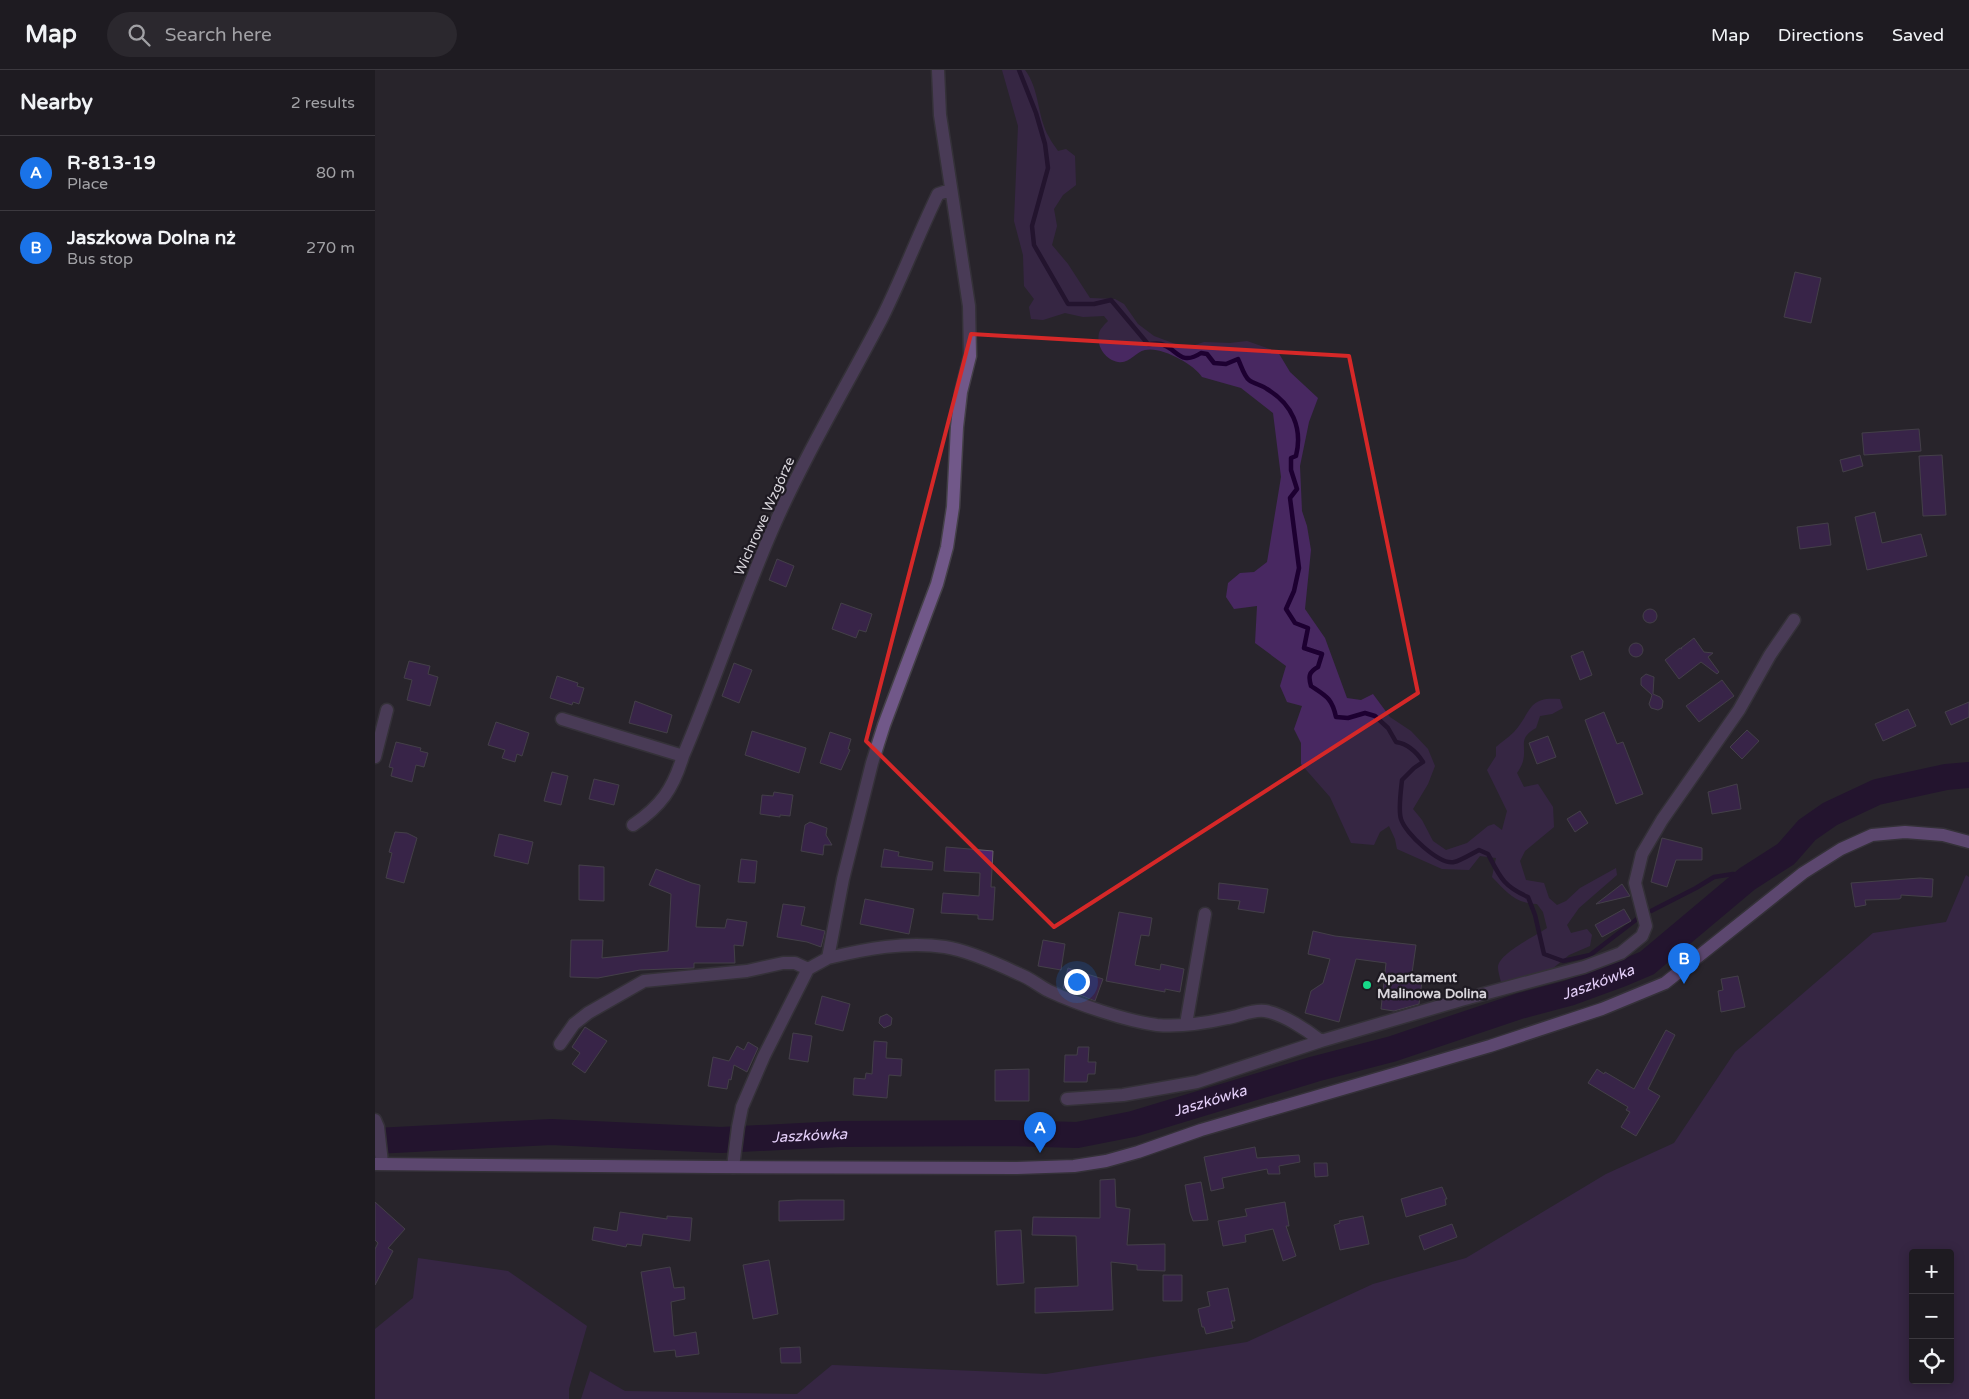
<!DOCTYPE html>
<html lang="en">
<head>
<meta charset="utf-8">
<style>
  body { margin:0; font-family:"Varela Round",sans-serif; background:#2b282e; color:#f1f3f6 }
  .controls { position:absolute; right:15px; bottom:15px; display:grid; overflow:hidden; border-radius:5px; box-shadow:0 2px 12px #0003 }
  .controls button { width:45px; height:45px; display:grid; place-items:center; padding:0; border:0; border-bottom:1px solid #3c393f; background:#1e1b21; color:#f1f3f6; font:25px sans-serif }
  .you { position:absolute; left:701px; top:911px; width:18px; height:18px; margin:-12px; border:4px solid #fff; border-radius:50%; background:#1a73e8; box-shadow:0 0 0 8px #1a73e833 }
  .badge { display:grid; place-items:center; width:32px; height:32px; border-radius:50%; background:#1a73e8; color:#fff; font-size:16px; font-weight:700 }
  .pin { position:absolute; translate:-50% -41px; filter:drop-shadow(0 1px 2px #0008) }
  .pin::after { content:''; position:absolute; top:26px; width:18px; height:15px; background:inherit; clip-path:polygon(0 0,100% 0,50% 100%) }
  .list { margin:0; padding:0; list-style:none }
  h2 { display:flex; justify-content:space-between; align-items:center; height:65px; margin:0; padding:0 20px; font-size:21px }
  h2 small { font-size:16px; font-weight:400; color:#a1a1a5 }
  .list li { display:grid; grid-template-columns:32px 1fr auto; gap:15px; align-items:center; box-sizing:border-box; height:75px; padding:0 20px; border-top:1px solid #3c393f }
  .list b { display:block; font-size:19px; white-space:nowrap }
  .list p { margin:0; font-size:16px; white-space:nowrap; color:#a1a1a5 }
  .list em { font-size:16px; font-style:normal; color:#a1a1a5 }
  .icon { flex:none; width:28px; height:28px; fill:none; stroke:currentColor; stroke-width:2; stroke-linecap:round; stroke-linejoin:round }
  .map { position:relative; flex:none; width:1594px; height:1329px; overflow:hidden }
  header { display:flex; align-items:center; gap:30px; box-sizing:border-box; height:70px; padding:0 25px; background:#1e1b21; border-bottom:1px solid #3c393f }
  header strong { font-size:24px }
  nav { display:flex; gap:28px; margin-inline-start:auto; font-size:18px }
  .search { width:350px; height:45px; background:#2b282e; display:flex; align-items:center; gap:12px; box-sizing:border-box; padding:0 18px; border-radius:28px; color:#a1a1a5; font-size:19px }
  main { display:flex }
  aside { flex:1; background:#1e1b21 }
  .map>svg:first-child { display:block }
  .green { fill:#482861; fill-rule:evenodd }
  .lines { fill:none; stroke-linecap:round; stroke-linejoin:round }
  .stream { stroke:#1d0031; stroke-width:4.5 }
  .river { stroke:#1d0031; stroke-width:26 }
  .building { fill:#4d246c; stroke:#65606a }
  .street-casing { stroke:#444048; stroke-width:15 }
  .secondary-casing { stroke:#444048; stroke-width:15 }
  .street { stroke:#715889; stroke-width:12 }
  .secondary { stroke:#9c72c2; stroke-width:12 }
  .marked { fill:none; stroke:#d62828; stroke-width:4; stroke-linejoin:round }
  .poi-dot { fill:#17d989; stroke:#1e1a22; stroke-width:2 }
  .labels { text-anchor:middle; stroke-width:4.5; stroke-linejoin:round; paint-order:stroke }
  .street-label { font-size:14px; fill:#d8d5db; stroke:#1e1a22 }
  .poi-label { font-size:14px; font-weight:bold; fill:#d8d5db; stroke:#1e1a22; text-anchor:start }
  .water-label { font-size:15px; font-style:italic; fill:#e5d0fa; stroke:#1e1a22 }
</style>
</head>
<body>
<header>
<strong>Map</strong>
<div class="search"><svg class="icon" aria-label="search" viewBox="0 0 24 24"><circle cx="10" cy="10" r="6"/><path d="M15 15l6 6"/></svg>Search here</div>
<nav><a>Map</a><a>Directions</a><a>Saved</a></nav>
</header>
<main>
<aside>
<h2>Nearby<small>2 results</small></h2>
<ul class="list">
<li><span class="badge">A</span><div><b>R-813-19</b><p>Place</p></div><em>80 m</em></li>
<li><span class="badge">B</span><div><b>Jaszkowa Dolna nż</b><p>Bus stop</p></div><em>270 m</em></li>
</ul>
</aside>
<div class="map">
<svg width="1594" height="1329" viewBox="0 0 1594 1329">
  <rect width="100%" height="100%" fill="#28242c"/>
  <path class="green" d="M627 0H650C665 20 662 47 674 67 676 72 680 76 683 81L691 79 700 86 701 115 688 125 679 139 682 156 677 175 693 194 715 228 740 229 749 234 763 254 779 266 803 275 817 276 829 272 855 273 872 271 903 282 915 302 943 328 934 352 925 396 927 441 932 456 936 480 930 539 950 568 972 628 986 630 998 624 1015 647 1036 661 1053 679 1060 696 1053 714 1038 739 1047 750 1058 771 1071 780 1092 773 1113 756 1119 754 1127 760 1132 741 1112 700 1121 686V677C1126 672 1133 668 1139 662 1157 642 1152 626 1185 629L1188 638 1177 644 1165 646 1161 658C1142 669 1152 675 1148 691 1147 695 1144 700 1142 703L1149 717 1163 714 1178 737 1179 757 1150 781 1145 791 1151 810 1169 813 1174 828 1182 835 1191 831 1205 818 1241 798 1242 805 1204 838 1192 855 1196 863 1212 859 1217 865 1215 876 1194 885 1177 899 1126 912C1125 908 1123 901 1123 897 1124 883 1161 866 1172 858L1168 842 1162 834C1139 833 1132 822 1117 807L1121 788 1105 786 1094 800 1067 799 1022 779 1020 769 1014 756 1005 762 999 775 976 773 955 727 926 694V673L919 659 927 636 912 632 905 616 911 596 880 573 882 536 859 539 851 527 853 513 865 503 879 502 892 492 906 407 898 343 866 318 827 307C819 294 786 276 770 280 760 282 755 294 743 292 730 290 721 276 724 263 725 259 730 254 733 251L729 246 708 247 690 243 668 250 656 249 654 237 659 229 649 216 648 185 639 151 643 56Z
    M1591 805 1594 807V1329H206L215 1301 250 1321 422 1324 457 1295 671 1304 872 1272 998 1214 1091 1188 1231 1104 1299 1073 1360 982 1498 863 1571 852ZM1538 1183H1575V1310H1538Z
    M43 1188 133 1201 212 1256 194 1319V1329H0V1259L38 1228Z"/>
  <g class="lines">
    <path class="stream" d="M644 0 661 43 670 74 673 98 657 156 659 175 693 234H719L736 230 773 274C777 274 782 273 786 274 802 278 805 297 826 283L832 284 839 293 851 294 863 289C866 295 869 306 874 310 879 314 887 315 892 319 917 334 928 358 921 386L916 388V400L922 419 915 428 924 498 919 521 911 539 920 553 933 558 929 578 947 584 943 597C934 602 933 606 936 616 951 626 957 628 961 647L973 648 990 643 1000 646 1013 658 1021 672C1033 674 1041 681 1048 692L1039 698 1027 710C1026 720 1023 740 1026 749 1030 763 1064 795 1079 792 1085 791 1098 783 1104 780L1113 784C1125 807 1128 816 1153 827L1160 845 1169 884 1188 891 1215 885 1262 849
      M1276 841 1321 818 1339 807 1358 804 1378 806"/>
    <path class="river" id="s1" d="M0 1071 176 1062 346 1070 464 1064 634 1063 702 1065 758 1054 940 999 1017 979 1145 936 1194 923 1246 904 1272 893 1372 809 1411 784 1432 760 1455 744 1502 722 1571 707 1594 705"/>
  </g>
  <path class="building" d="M1420 202 1446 208 1436 253 1409 247Z
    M1544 359 1546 381 1489 385 1487 363Z
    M1485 385 1488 396 1468 402 1465 390Z
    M1567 385 1571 445 1548 446 1544 386Z
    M1500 442 1507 473 1546 464 1552 486 1492 500 1480 447Z
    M1453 453 1456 475 1425 479 1422 457Z
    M402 489 419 496 411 517 394 510Z
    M466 533 497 544 491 562 484 560 481 568 457 559Z
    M1268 546a7 7 0 1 1 14 0a7 7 0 1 1-14 0Z
    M1319 568 1329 582 1338 583 1333 587 1344 602 1342 604 1326 592 1304 609 1290 590 1305 578 1307 579 1306 578Z
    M1254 580a7 7 0 1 1 14 0a7 7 0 1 1-14 0Z
    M1208 581 1217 605 1205 610 1196 586Z
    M34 591 55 596 53 604 63 607 55 636 32 630 37 610 29 608Z
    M359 593 377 600 364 633 347 626Z
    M1271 604 1279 607 1278 624 1285 627 1288 631 1287 638 1283 640 1276 638 1274 634 1277 625 1266 615V608Z
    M182 606 203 613 202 616 209 618 204 634 198 632 197 635 175 628Z
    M1347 610 1359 626 1324 652 1311 636Z
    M260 631 297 645 292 663 254 653Z
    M1594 632V647L1576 655 1570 642Z
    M1533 639 1541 656 1508 671 1500 654Z
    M1229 642 1242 674 1248 672 1268 724 1241 734 1210 650Z
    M121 652 154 663 147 686 142 684 140 692 127 688 130 680 113 675Z
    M1372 660 1384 671 1367 689 1355 677Z
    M377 661 431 678 424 703 370 685Z
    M455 662 476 669 473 679 475 680 466 700 445 693Z
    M1173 666 1181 687 1162 694 1154 673Z
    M21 672 46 678 45 681 53 683 49 697 41 695 37 712 16 706 18 698 14 697Z
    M177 702 193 706 186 735 169 731Z
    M219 709 244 715 239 735 214 729Z
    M1362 714 1366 739 1337 744 1333 722Z
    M399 722 418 725 415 746 405 745V747L385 744 387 725 398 726Z
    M1205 741 1213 753 1200 762 1192 749Z
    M435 752 452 758 451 765 457 775H449L448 785 426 781 430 755Z
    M20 762 32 763 42 768 29 813 11 808 17 783 14 782Z
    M124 764 158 772 153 794 119 786Z
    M1287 768 1327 778V790H1301L1292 817 1276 812Z
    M571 777 618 781 616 817H620L618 850 603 849V845L566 843 568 823 604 826 605 803 569 801Z
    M509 779 524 782 523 786 558 792 557 800 506 797Z
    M366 789 382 791 380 813 363 812Z
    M204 795 229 797V831L204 830Z
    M281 799 317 813 325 815 321 857 350 858 352 849 372 852 368 876 359 875 360 893H319V898L265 900 223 908 195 907 196 870H228L227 888 293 881 296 824 274 815Z
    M1545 808 1558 809 1557 827 1526 825V828L1524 829 1490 830 1491 835 1480 837 1476 813Z
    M844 813 893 819 889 843 863 839 865 831 843 829Z
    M1247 814 1255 826 1221 834Z
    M490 829 539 839 534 864 485 854Z
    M408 834 430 837 426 855 450 861 446 877 432 872 402 867Z
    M1249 839 1256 851 1227 867 1220 855Z
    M744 842 777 848 774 866 766 865 760 895 785 900 786 894 809 899 805 922 790 919V922L731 911Z
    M938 861 960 866 1041 875 1037 903 1048 904 1044 934 1019 941 1006 939 1011 893 981 889 964 952 930 943 936 921 948 913 955 889 933 884Z
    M668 870 690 874 686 900 663 896Z
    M693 898 728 909 720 931 688 918Z
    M1363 906 1370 937 1346 942 1343 921 1348 920 1346 909Z
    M447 926 475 934 468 961 440 954Z
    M512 944 517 948 516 955 509 958 504 953 505 947Z
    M210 957 232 971 210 1003 197 994 205 983 197 977Z
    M1291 960 1300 965 1273 1019 1285 1026 1261 1066 1246 1057 1255 1042 1251 1040 1253 1037 1213 1013 1222 999 1229 1004 1230 1002 1259 1019Z
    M418 963 437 966 433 992 414 989Z
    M499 971 512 972 511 988 527 989 526 1006 514 1005 512 1028 478 1025 479 1008 490 1009 491 1003 497 1004Z
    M373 972 383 978 372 1002 359 995 356 1010 354 1009 352 1019 333 1016 338 987 354 991 362 976 369 980Z
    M703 977H714L713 992H721L720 1004H713L712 1012H689L690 985H702Z
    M654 999V1031H620V1000Z
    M880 1077 882 1088 924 1085 925 1092 904 1096 905 1104H893L892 1099 847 1108 849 1118 836 1121 829 1087Z
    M939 1093H952L953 1106 940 1107Z
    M740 1109 741 1137 755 1139 752 1175 790 1174V1201L762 1200V1195L736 1192 738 1240 660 1243V1218L703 1216 701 1166 657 1165 658 1147 725 1148V1110Z
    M826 1112 833 1150 818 1151 815 1143 810 1115Z
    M1067 1117 1072 1129H1070L1071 1135 1031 1147 1026 1129Z
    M423 1130H469V1150L404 1151V1131Z
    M0 1132 30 1159 13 1178 18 1181 0 1215V1179L3 1173 0 1170Z
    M910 1132 914 1156H911L921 1186 908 1191 898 1159 870 1165 871 1172 848 1176 843 1151 872 1146 870 1139Z
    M245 1142 292 1149V1146L317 1148 315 1171 268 1164 266 1176 252 1174 251 1177 217 1170 219 1157 242 1161Z
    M988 1146 994 1174 965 1180 959 1155 965 1153 964 1151Z
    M1077 1154 1082 1167 1049 1180 1044 1166Z
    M646 1160 649 1213 622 1215 620 1161Z
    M394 1190 403 1244 378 1249 368 1195Z
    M295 1197 299 1218 309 1217 310 1229 296 1232 299 1266 321 1262 324 1284 301 1287 300 1280 279 1282 266 1202Z
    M788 1205H807V1231H788Z
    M853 1218 860 1251H856L858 1258 831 1264 829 1257H827L823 1239 835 1236 832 1222Z
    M425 1277 426 1293H406L405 1278Z"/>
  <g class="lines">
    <g class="street-casing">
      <path id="street" d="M187 649 308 686C340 611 365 534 397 460 429 387 470 319 507 248 527 208 543 165 563 124L575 120
        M0 687 12 640
        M258 755C286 736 298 719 308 686
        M453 888C490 879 531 871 570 877 590 880 625 895 644 904 655 908 664 916 674 921 702 934 751 951 782 955 804 957 831 953 853 948 865 946 878 939 890 941 908 944 932 960 946 971
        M811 954 830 844
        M185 974 199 954 213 943 269 911 372 901 408 893H420L433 899
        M692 1029 748 1025 822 1012 946 971 1086 930 1209 897 1246 883 1267 866 1271 856 1260 813 1267 784 1287 750 1364 640 1395 585 1419 550
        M0 1050 3 1057 7 1093
        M358 1097 363 1057 367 1037 389 986 433 899 453 888 468 809 497 693 509 655 562 514 572 477 578 437 582 357 586 322 595 286 594 236 565 45 563 0"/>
    </g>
    <g class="secondary-casing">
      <path id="secondary" d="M0 1094 339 1097 642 1098 699 1096 731 1091 763 1082 826 1060 1115 976 1227 939 1290 913 1428 803 1466 779 1497 765 1530 762 1568 765 1594 772"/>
    </g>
    <use href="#street" class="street"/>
    <use href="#secondary" class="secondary"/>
  </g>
  <path d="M0 0H1594V1329H0ZM596 264 974 286 1043 623 679 857 491 671Z" fill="#28242c" fill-opacity=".55" fill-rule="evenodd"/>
  <path class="marked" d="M596 264 974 286 1043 623 679 857 491 671Z"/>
  <circle class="poi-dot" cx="992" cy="915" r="5"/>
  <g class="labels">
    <g class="street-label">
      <text transform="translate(389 446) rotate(-66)" y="5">Wichrowe Wzgórze</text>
    </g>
    <g class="poi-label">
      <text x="1002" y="912">Apartament<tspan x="1002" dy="16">Malinowa Dolina</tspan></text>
    </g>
    <g class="water-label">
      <text dy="5" stroke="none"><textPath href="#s1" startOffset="1246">Jaszkówka</textPath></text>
      <text dy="5" stroke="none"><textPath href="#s1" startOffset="840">Jaszkówka</textPath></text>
      <text dy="5" stroke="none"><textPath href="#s1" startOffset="435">Jaszkówka</textPath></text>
    </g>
  </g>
</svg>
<div class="controls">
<button>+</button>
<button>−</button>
<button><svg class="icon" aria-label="locate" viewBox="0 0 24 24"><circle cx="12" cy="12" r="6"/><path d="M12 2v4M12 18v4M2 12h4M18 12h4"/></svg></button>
</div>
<div class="you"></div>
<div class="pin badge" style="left:665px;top:1083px">A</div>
<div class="pin badge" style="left:1309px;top:914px">B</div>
</div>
</main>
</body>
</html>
